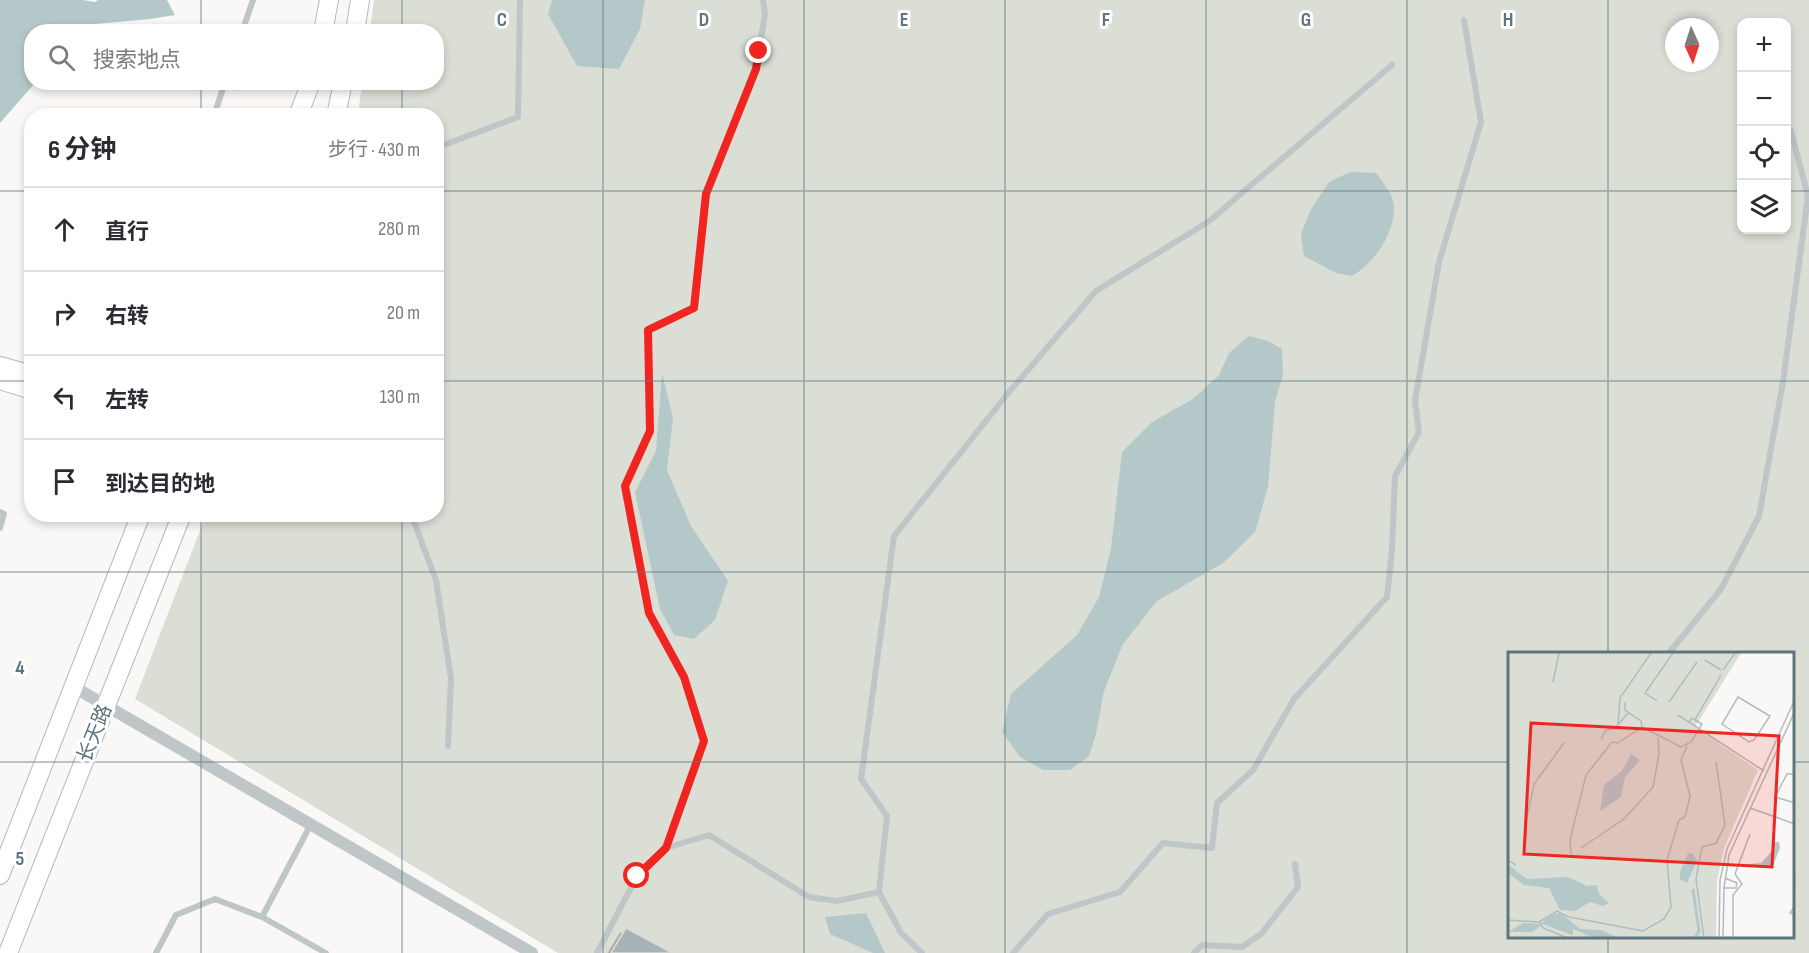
<!DOCTYPE html>
<html lang="zh">
<head>
<meta charset="utf-8">
<style>
  body { margin:0; font-family:"Sofia Sans Condensed","Noto Sans SC",sans-serif; background:#f7f7f7; color:#2b2b33 }
  .controls { position:absolute; right:18px; top:18px; display:grid; overflow:hidden; border-radius:12px; box-shadow:0 3px 9px #0003 }
  .controls button { width:54px; height:54px; display:grid; place-items:center; padding:0; border:0; border-bottom:2px solid #e1e1e2; background:#fff; color:#2b2b33; font:30px sans-serif }
  .compass { position:absolute; left:1665px; top:18px; width:54px; height:54px; border-radius:50%; background:#fff; box-shadow:0 3px 9px #0003; rotate:177deg }
  .stop { position:absolute; width:18px; height:18px; margin:-14px; border:4px solid #f0251f; border-radius:50%; background:#fff }
  .stop.end { background:#f0251f; border-color:#fff; box-shadow:0 2px 6px #0008 }
  .list { margin:0; padding:0; list-style:none }
  h2 { display:flex; justify-content:space-between; align-items:center; height:78px; margin:0; padding:0 24px; font-size:26px }
  h2 small { font-size:20px; font-weight:400; color:#7c7c81 }
  .list li { display:grid; grid-template-columns:39px 1fr auto; gap:18px; align-items:center; box-sizing:border-box; height:84px; padding:0 24px; border-top:2px solid #e1e1e2 }
  .list b { display:block; font-size:22px; white-space:nowrap }
  .list em { font-size:20px; font-style:normal; color:#7c7c81 }
  .icon { flex:none; width:33px; height:33px; fill:none; stroke:currentColor; stroke-width:2; stroke-linecap:round; stroke-linejoin:round }
  .map { position:relative; flex:none; width:1809px; height:953px; overflow:hidden }
  .search { position:absolute; background:#fff; box-shadow:0 3px 9px #0003; left:24px; top:24px; width:420px; height:66px; display:flex; align-items:center; gap:15px; box-sizing:border-box; padding:0 21px; border-radius:24px; color:#7c7c81; font-size:22px }
  .panel { position:absolute; background:#fff; box-shadow:0 3px 9px #0003; left:24px; top:108px; width:420px; height:414px; border-radius:24px }
  .map>svg:first-child { display:block }
  .green { fill:#daded5; fill-rule:evenodd }
  .water { fill:#b5c8c9 }
  .building { fill:#a5b3b6; stroke:#dbdad8; stroke-width:1.5; filter:url(#shadow) }
  .lines { fill:none; stroke-linecap:round; stroke-linejoin:round }
  .secondary-casing { stroke:#b1bbbd; stroke-width:18 }
  .primary-casing { stroke:#b2babd; stroke-width:20 }
  .service { stroke:#bec6c8; stroke-width:6 }
  .minor { stroke:#bec6c8; stroke-width:12 }
  .secondary { stroke:#fff; stroke-width:16 }
  .primary { stroke:#fff; stroke-width:18 }
  .route { stroke:#f0251f; stroke-width:8 }
  .grid { fill:none; stroke:#5d767d; stroke-width:1.5; stroke-opacity:0.55 }
  .labels { text-anchor:middle; stroke-width:6; stroke-linejoin:round; paint-order:stroke }
  .street-label { font-size:20px; fill:#5d767d; stroke:#fff }
  .inset-river { fill:none; stroke:#b5c8c9; stroke-width:3 }
  .inset-road { fill:none; stroke:#b2bcbf; stroke-width:1.5 }
  .view { fill:#f0251f; fill-opacity:0.15; stroke:#f0251f; stroke-width:3 }
  .inset-edge { fill:none; stroke:#5d767d; stroke-width:3 }
  .grid-label { font-size:20px; text-anchor:middle; font-weight:bold; fill:#5d767d; stroke:#fff; stroke-width:6; stroke-linejoin:round; paint-order:stroke }
</style>
</head>
<body>
<div class="map">
<svg width="1809" height="953" viewBox="0 0 1809 953">
  <defs>
    <filter id="shadow"><feDropShadow dx="-5.5" dy="5.5" stdDeviation="0" flood-color="#0004"/></filter>
  </defs>
  <rect width="100%" height="100%" fill="#f9f8f6"/>
  <path class="green" d="M374 0H1809V953H558L135 699 206 515 436 514V116L358 115 362 83 436 82V32L370 31ZM1742 22H1786V230H1742ZM1674 27H1710V63H1674ZM1509 653H1792V936H1509Z"/>
  <path class="water" d="M0 0H83L95 2 98 0H167L175 15 150 19 84 25 78 31 32 32V82L35 83 0 123Z
    M552 0H645L640 29 619 69 577 66 548 14Z
    M1350 172 1376 173C1383 183 1393 193 1394 206 1395 234 1374 263 1352 276L1336 273 1304 256 1301 234 1311 209 1329 182Z
    M1249 336 1268 341 1282 349 1283 375 1275 402 1268 487 1255 532 1223 563 1157 601 1123 644 1104 691 1096 734 1089 756 1070 770H1043L1020 757 1002 732 1011 694 1077 635 1099 597 1111 548 1122 452 1152 422 1193 399 1219 375 1229 353Z
    M662 373 673 418 667 470 691 526 728 581 715 620 694 639 674 635 660 609 635 492 656 451Z
    M866 913 885 953H873L830 934 825 917Z"/>
  <path class="building" d="M626 928 672 953H611Z"/>
  <g class="lines">
    <g class="secondary-casing">
      <path id="secondary" d="M0 365 32 374
        M0 381 32 391"/>
    </g>
    <g class="primary-casing">
      <path id="primary" d="M323 32 329 0
        M355 32 360 0
        M298 116 311 82
        M336 116 343 82
        M0 875 141 514
        M8 953 182 514"/>
    </g>
    <path class="service" d="M242 32 253 0
      M214 116 225 82
      M436 148 518 117 520 0
      M0 512 4 514 0 528
      M411 514 436 580 451 679 448 746
      M1669 653 1721 589 1759 516 1783 382 1808 196 1791 131
      M666 848 704 741 684 677 649 613 625 486 650 431 648 330 694 308 706 194 756 69 765 14 763 0
      M879 892 887 816 861 779 894 536 1009 392 1096 291 1208 222 1392 65
      M262 917 311 824
      M156 953 176 915 215 899 262 917 326 953
      M597 953 637 876 666 848 709 835 809 897 837 901 879 892 901 933 922 953
      M1013 953 1048 914 1120 892 1163 843 1212 848 1217 803 1253 770 1294 699 1387 597 1392 550 1395 476 1419 432 1415 401 1439 262 1481 122 1464 20
      M1194 953 1202 945 1242 947 1261 934 1298 887 1295 864"/>
    <path class="minor" d="M74 687 532 953"/>
    <use href="#secondary" class="secondary"/>
    <use href="#primary" class="primary"/>
  </g>
  <g class="lines">
    <path class="route" d="M637 876 666 848 704 741 684 677 649 613 625 486 650 431 648 330 694 308 706 194 756 69 759 51"/>
  </g>
  <path class="grid" d="M201 0V32M402 0V32M603 0V953M804 0V953M1005 0V953M1206 0V953M1407 0V953M1608 0V653M201 82V116M402 82V116M0 191H32M436 191H1742M1786 191H1809M0 381H32M436 381H1809M201 514V953M402 514V953M0 572H1809M0 762H1509M1792 762H1809M1608 936V953"/>
  <g class="labels">
    <g class="street-label">
      <text transform="translate(94 733) rotate(-68)" y="7">长天路</text>
    </g>
  </g>
  <g transform="translate(1508 652)">
    <rect width="286" height="286" fill="#f9f8f6"/>
    <path d="M0 1H233L187 75 250 118 216 196 209 229 208 286H0Z" fill="#daded5"/>
    <path d="M123 102 132 108 117 125 113 145 92 159 96 133 114 119ZM265 190H271L272 196 264 216 241 215 240 212 253 211 265 198ZM180 201 185 202 189 209 179 231 172 227V220ZM0 213 19 227 60 225 79 234 89 233 91 242 101 251 95 254 82 250 67 259 52 258 41 236 16 233 0 221ZM53 261 72 277 93 278 110 286H86L65 277V283L61 282 35 272 24 280H0L15 271 32 272 45 262Z" fill="#b5c8c9"/>
    <path class="inset-river" d="M185 237 191 279 187 286"/>
    <path class="inset-road" d="M197 8 213 18M215 18 227 1M45 30 51 1M230 45 262 64 246 88 241 90 214 72ZM149 49 137 41 165 1M117 50V58L133 69 134 75 173 95 183 90 194 72 187 68M161 50 189 10M170 63 256 119M181 70 184 66 187 68 213 23M110 73 112 46 143 1M93 87 98 78 106 77 121 60M287 122H279L267 145 287 151M242 156 287 172M19 184 17 175 26 132 56 91M73 196 116 167 145 135 151 102 150 86M0 198 1 209 8 213M63 202 62 188 78 123 104 90 110 91 134 75M287 223 286 255 282 261 287 263M216 236H228L229 231 217 226M0 268 31 270M60 286 35 276 31 270 49 259 61 265 135 279 156 267 163 255 159 208 171 168 177 165 182 144 173 108 179 94M196 286 188 227 194 195 208 191 217 173 208 110M211 286 212 228 219 197 287 47M215 286 216 236 221 203 287 59M225 286V243L234 232 227 222 242 182"/>
    <path class="view" d="M23 71 271 84 264 215 16 202Z"/>
    <rect width="286" height="286" class="inset-edge"/>
  </g>
  <g class="grid-label">
    <text x="502" y="26">C</text>
    <text x="704" y="26">D</text>
    <text x="904" y="26">E</text>
    <text x="1106" y="26">F</text>
    <text x="1306" y="26">G</text>
    <text x="1508" y="26">H</text>
    <text x="20" y="674">4</text>
    <text x="20" y="865">5</text>
  </g>
</svg>
<div class="controls">
<button>+</button>
<button>−</button>
<button><svg class="icon" aria-label="locate" viewBox="0 0 24 24"><circle cx="12" cy="12" r="6"/><path d="M12 2v4M12 18v4M2 12h4M18 12h4"/></svg></button>
<button><svg class="icon" aria-label="layers" viewBox="0 0 24 24"><path d="M12 4l9 5-9 5-9-5zM3 14l9 5 9-5"/></svg></button>
</div>
<svg class="compass" viewBox="-18 -18 36 36"><path d="M0-13l5 13h-10z" fill="#e53935"/><path d="M0 13l5-13h-10z" fill="#7c7c81"/></svg>
<div class="stop" style="left:637px;top:876px"></div>
<div class="stop end" style="left:759px;top:51px"></div>
<div class="search"><svg class="icon" aria-label="search" viewBox="0 0 24 24"><circle cx="10" cy="10" r="6"/><path d="M15 15l6 6"/></svg>搜索地点</div>
<section class="panel">
<h2>6 分钟<small>步行 · 430 m</small></h2>
<ul class="list">
<li><svg class="icon" aria-label="ahead" viewBox="0 0 24 24"><path d="M12 20V5M6 11l6-6 6 6"/></svg><div><b>直行</b></div><em>280 m</em></li>
<li><svg class="icon" aria-label="right" viewBox="0 0 24 24"><path d="M7 20v-9h11M14 6l5 5-5 5"/></svg><div><b>右转</b></div><em>20 m</em></li>
<li><svg class="icon" aria-label="left" viewBox="0 0 24 24"><path d="M17 20v-9H6M10 6l-5 5 5 5"/></svg><div><b>左转</b></div><em>130 m</em></li>
<li><svg class="icon" aria-label="arrive" viewBox="0 0 24 24"><path d="M6 21V4h12l-3 4 3 4H6"/></svg><div><b>到达目的地</b></div></li>
</ul>
</section>
</div>
</body>
</html>
